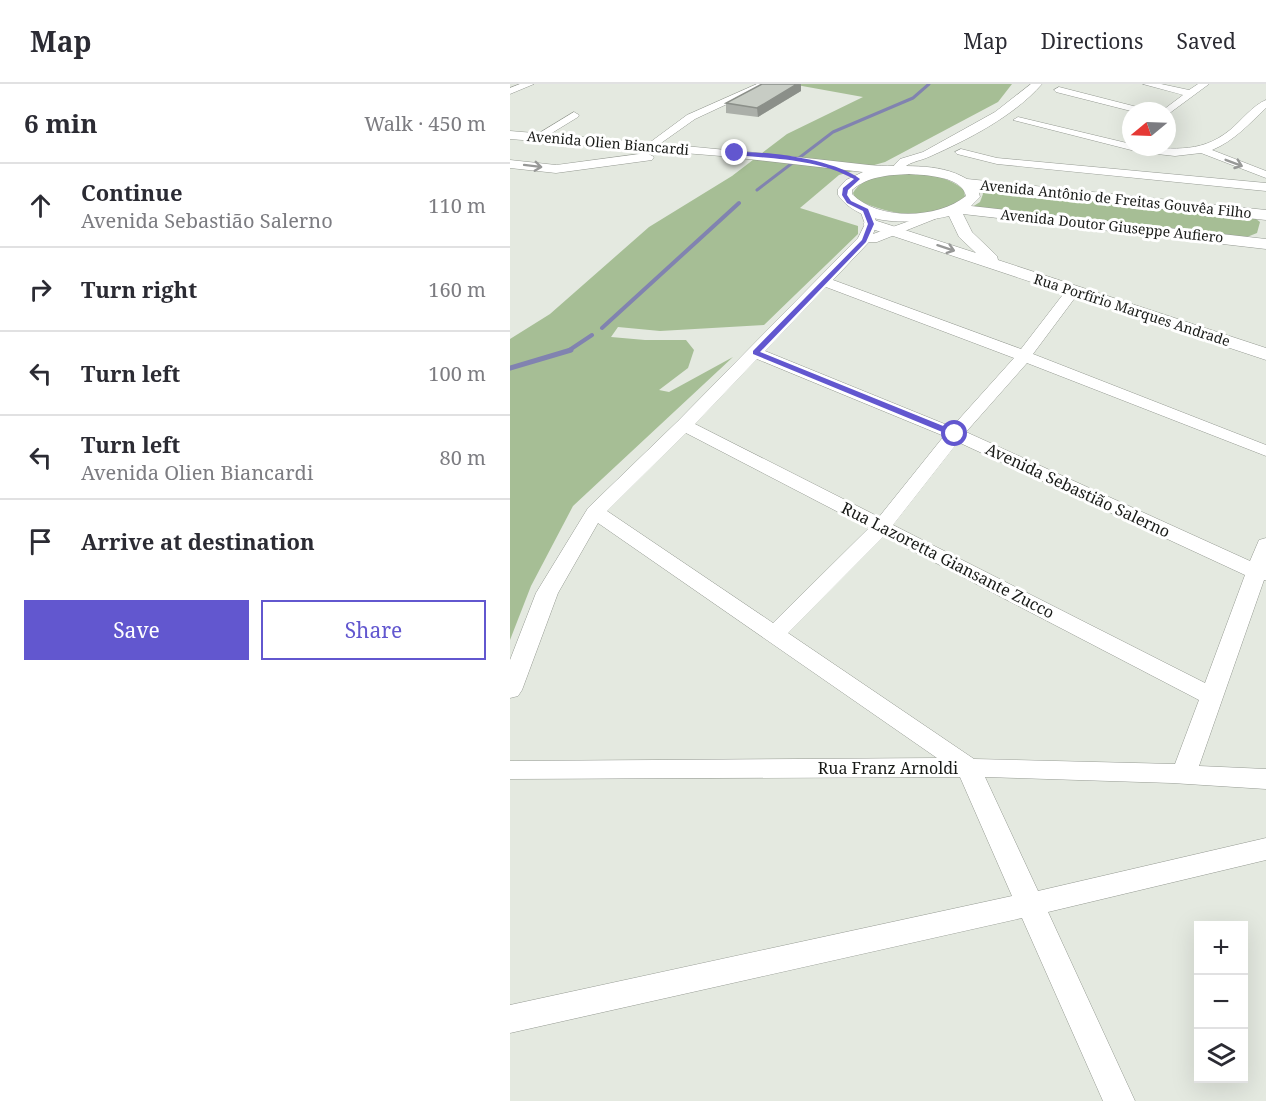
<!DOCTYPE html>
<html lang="en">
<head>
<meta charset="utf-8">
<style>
  body { margin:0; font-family:"Noto Serif",serif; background:#f7f7f7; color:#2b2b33 }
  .controls { position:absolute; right:18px; bottom:18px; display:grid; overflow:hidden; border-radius:0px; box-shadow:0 6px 24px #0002 }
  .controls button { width:54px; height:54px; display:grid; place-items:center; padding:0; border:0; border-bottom:2px solid #e1e1e2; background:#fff; color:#2b2b33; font:30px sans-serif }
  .compass { position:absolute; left:612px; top:18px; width:54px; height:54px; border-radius:50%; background:#fff; box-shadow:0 6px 24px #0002; rotate:251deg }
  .stop { position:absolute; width:18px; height:18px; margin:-14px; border:4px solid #6257cf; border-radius:50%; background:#fff }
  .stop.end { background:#6257cf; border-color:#fff; box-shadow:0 2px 6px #0008 }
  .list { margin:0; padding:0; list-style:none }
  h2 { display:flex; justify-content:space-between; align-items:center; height:78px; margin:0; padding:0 24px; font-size:26px }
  h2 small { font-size:20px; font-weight:400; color:#7c7c81 }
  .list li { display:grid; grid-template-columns:39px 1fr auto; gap:18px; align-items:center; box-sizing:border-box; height:84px; padding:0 24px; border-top:2px solid #e1e1e2 }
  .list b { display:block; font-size:22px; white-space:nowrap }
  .list p { margin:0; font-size:20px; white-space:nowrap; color:#7c7c81 }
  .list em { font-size:20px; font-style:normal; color:#7c7c81 }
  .actions { display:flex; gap:12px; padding:18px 24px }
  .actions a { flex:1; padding:14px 0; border:2px solid #6257cf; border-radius:0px; text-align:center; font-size:21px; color:#6257cf }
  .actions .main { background:#6257cf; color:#fff }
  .icon { flex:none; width:33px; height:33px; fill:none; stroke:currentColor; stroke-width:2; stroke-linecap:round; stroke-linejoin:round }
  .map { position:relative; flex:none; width:756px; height:1017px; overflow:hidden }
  header { display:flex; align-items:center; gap:36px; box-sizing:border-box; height:84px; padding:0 30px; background:#fff; border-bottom:2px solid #e1e1e2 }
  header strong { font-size:28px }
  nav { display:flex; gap:33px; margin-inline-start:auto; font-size:21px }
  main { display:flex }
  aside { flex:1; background:#fff }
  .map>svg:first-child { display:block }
  .green { fill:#a6be95 }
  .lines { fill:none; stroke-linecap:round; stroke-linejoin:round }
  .stream-far2 { stroke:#8183b0; stroke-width:3 }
  .stream-far1 { stroke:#8183b0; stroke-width:4 }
  .stream { stroke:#8183b0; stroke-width:5 }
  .minor-casing { stroke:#959a92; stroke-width:1 }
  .tertiary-casing { stroke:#959a92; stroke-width:1 }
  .minor { fill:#fff; fill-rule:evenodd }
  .tertiary { fill:#fff; fill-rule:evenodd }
  .wall { fill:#abafa9 }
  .shaded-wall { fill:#8b8f89 }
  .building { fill:#c7ccc4; stroke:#8b8f89; stroke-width:1.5 }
  .oneway { stroke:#979897 }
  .route { fill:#6257cf }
  .labels { text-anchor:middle; stroke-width:6; stroke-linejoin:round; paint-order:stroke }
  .far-street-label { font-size:14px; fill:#181a17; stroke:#fff }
  .street-label { font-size:16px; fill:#181a17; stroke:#fff }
</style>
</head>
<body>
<header>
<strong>Map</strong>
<nav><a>Map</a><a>Directions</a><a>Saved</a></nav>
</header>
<main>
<aside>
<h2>6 min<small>Walk · 450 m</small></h2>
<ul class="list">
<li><svg class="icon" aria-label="ahead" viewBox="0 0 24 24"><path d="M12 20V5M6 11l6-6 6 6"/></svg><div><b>Continue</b><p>Avenida Sebastião Salerno</p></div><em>110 m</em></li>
<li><svg class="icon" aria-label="right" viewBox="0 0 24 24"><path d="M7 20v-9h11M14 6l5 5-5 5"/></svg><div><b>Turn right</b></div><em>160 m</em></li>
<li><svg class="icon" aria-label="left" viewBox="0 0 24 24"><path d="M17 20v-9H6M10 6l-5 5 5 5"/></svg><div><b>Turn left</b></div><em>100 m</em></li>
<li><svg class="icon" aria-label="left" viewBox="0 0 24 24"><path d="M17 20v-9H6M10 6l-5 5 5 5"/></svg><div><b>Turn left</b><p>Avenida Olien Biancardi</p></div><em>80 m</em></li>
<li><svg class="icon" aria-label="arrive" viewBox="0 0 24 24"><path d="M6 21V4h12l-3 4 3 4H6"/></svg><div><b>Arrive at destination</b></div></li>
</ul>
<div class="actions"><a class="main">Save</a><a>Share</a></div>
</aside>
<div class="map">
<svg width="756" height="1017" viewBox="0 0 756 1017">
  <rect width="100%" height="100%" fill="#e4e9e0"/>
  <path class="green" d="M281 0H502L488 18 375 78 329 91 290 124 348 142V150L254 241 150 247 108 243 101 253 135 256H176L184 266 178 284 149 306 159 308 223 273 63 422 21 502 0 556V255L40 230 139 143 222 92 277 50 353 13Z
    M394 90C415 90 437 91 454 106L455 113C448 117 441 123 434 126 405 137 373 127 346 116L343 109C353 92 376 91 394 90Z
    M471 104 746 135 750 138 747 149 737 153 459 125 470 118 473 110Z"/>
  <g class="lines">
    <path class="stream-far2" d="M247 106 323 48 403 14 419 0"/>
    <path class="stream-far1" d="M92 244 229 119
      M58 267 82 251"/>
    <path class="stream" d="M0 284 61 266"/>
    <g class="minor-casing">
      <path id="minor" d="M10 0H24L0 10V4Z
        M247 0H260L185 35 144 64 140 65 135 62 177 31Z
        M521 0H532C504 32 459 55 421 72 409 78 397 77 389 89H381L379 87 390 75 413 68 485 28Z
        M633 0H651L679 6 688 0H699L657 31V27L653 26 673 11Z
        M549 3 635 25 636 27H621L546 8 544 6Z
        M756 16V24C739 40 724 57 702 66L756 87V94L691 69 665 72 629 68 503 36 508 33 621 60V63C659 63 688 72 720 46 731 37 743 21 756 16Z
        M64 28 69 31 68 33 32 55H24L23 53Z
        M451 65 487 74 756 99V107L487 80 447 70 445 68Z
        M356 122 362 126 367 140 363 150 430 126H438L440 129 367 158H359L323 196 511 265 558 204H568L570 207 523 270 756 361V372L517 279 456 348 740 477 749 456 756 454V496H754L689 682 756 685V705L662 699 475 693 528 807 756 754V776L538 828 625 1017H593L512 834 0 949V921L502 812 450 693 0 695V677L427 674 88 439 48 509 12 606 8 612 0 614V576L26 509 78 424 168 337 348 154 355 140 350 126ZM316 203 504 274 442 343 255 267ZM247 275 434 352 369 433 185 340ZM176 349 359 444 263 539 97 427ZM448 358 735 491 695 599 383 441ZM374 452 689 616 665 680 464 675 278 549Z"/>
    </g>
    <g class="tertiary-casing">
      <path id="tertiary" d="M0 47C120 57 239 67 359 81 391 84 427 77 457 95L756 126V136L468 105 470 113 461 122 756 155V165L453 130 462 148 487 172 488 176 756 264V276L356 143 353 140 356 137 361 135 466 169 449 153 439 132C404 140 352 144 328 111V105L336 96 353 88 211 72 0 55ZM399 90C415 91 452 92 456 112 427 135 369 137 342 110V106C358 92 379 91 399 90Z
        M137 69 144 73 142 76 46 89 0 84V76L46 81Z"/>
    </g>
    <use href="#minor" class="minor"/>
    <use href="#tertiary" class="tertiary"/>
  </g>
  <path class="wall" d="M252 0H291V7L248 33 216 29V19Z"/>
  <path class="shaded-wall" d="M287 0H291V7L248 33 247 24Z"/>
  <path class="building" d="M252 0H287L247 24 216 19Z"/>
  <defs><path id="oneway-shaft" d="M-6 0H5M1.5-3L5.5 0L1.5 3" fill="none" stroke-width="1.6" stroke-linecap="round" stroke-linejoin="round" transform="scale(1.5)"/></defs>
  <g class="oneway">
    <use href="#oneway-shaft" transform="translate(724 79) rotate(21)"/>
    <use href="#oneway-shaft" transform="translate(23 82) rotate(7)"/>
    <use href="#oneway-shaft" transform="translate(436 164) rotate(18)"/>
  </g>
  <path class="route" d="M223 68C257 67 323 75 350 95L338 106 337 111 341 117 358 125 364 140 356 158 250 268 448 348V352H442L243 270V267L352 156 358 140 353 127 337 119 332 111 333 104 344 95C307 75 266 75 225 71Z"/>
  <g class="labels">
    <g class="far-street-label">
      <text transform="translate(98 59) rotate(5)" y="5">Avenida Olien Biancardi</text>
      <text transform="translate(606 115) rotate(6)" y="5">Avenida Antônio de Freitas Gouvêa Filho</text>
      <text transform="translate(602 142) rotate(6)" y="5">Avenida Doutor Giuseppe Aufiero</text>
      <text transform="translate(622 226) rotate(18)" y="5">Rua Porfírio Marques Andrade</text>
    </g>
    <g class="street-label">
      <text transform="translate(568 406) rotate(25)" y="6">Avenida Sebastião Salerno</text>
      <text transform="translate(438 476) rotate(27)" y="6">Rua Lazoretta Giansante Zucco</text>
      <text x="378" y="690">Rua Franz Arnoldi</text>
    </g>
  </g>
</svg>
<div class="controls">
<button>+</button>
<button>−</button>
<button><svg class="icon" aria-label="layers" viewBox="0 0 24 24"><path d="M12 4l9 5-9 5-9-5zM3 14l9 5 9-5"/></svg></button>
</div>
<svg class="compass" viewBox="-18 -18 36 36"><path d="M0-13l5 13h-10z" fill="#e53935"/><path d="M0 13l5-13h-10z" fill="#7c7c81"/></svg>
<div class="stop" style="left:445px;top:350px"></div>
<div class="stop end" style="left:225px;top:69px"></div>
</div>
</main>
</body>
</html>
